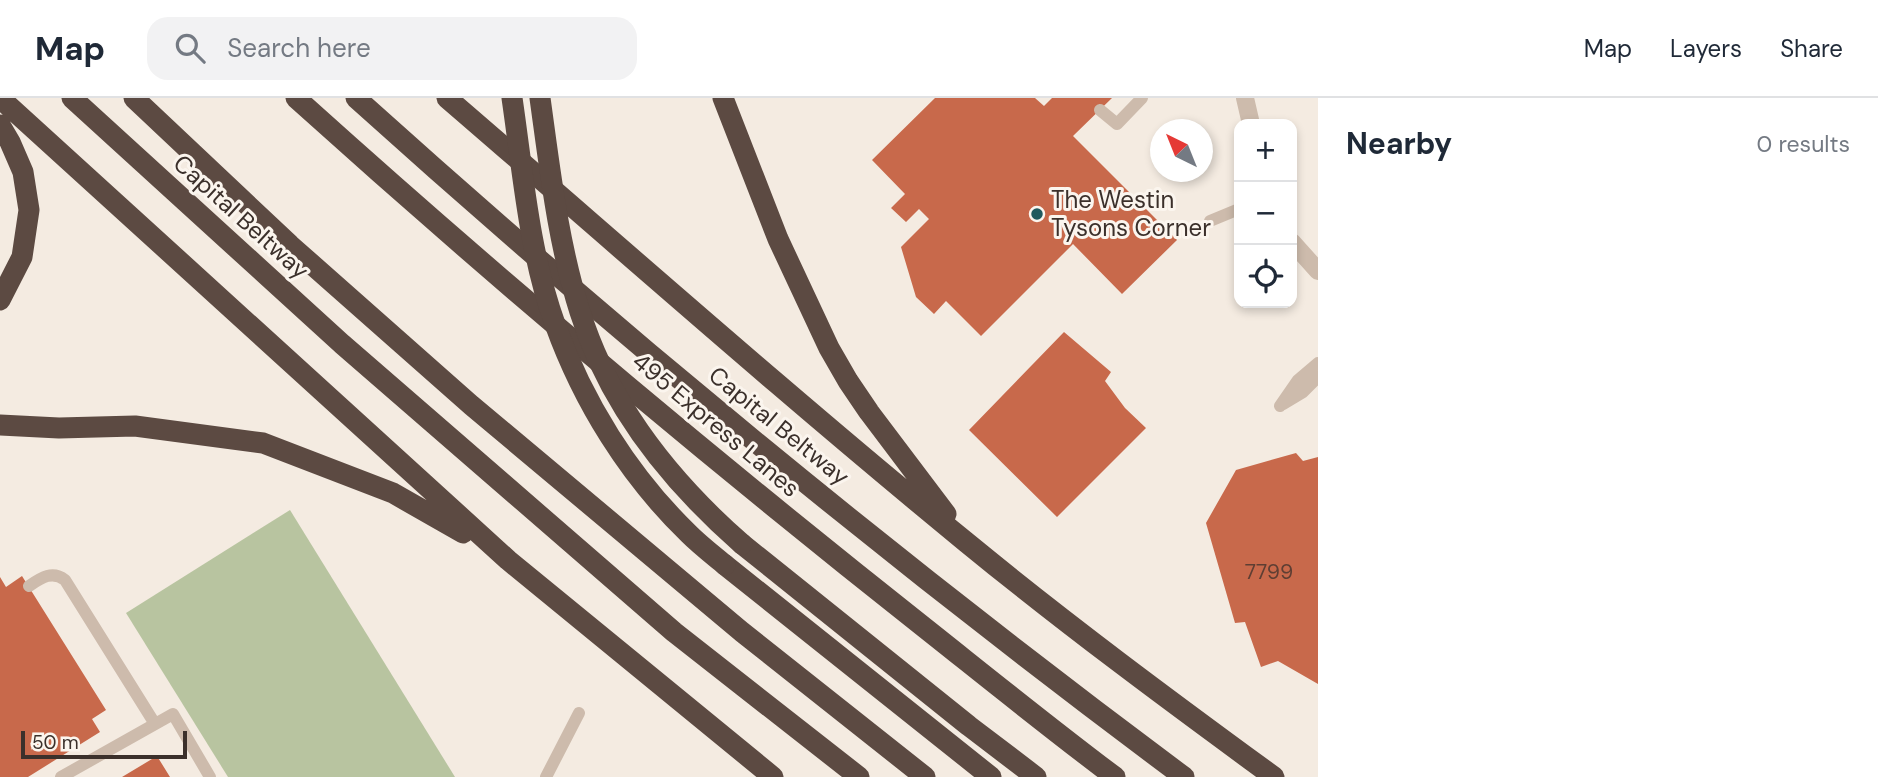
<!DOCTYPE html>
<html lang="en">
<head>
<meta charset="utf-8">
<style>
  body { margin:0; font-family:"DM Sans",sans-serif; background:#f2f2f3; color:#1f2937 }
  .controls { position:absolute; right:21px; top:21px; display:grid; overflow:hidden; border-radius:14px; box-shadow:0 4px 10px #0003 }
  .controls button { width:63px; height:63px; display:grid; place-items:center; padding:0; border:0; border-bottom:2px solid #e0e1e3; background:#fff; color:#1f2937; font:35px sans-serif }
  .compass { position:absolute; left:1150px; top:21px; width:63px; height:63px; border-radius:50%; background:#fff; box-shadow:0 4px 10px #0003; rotate:317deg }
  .scale { position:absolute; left:21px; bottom:18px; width:166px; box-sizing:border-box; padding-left:7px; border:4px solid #3b302b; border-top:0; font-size:19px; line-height:24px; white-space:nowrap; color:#3b302b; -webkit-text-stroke:5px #fbf5ee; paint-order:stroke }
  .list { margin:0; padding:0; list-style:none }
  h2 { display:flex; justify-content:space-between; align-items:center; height:91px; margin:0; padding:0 28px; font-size:30px }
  h2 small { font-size:23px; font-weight:400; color:#747a83 }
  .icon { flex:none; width:38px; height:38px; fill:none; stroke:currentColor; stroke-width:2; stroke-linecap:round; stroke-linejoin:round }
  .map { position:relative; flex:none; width:1318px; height:679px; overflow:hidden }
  header { display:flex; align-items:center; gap:42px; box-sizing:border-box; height:98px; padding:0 35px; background:#fff; border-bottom:2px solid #e0e1e3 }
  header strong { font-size:33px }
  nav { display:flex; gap:38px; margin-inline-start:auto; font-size:24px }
  .search { width:490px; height:63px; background:#f2f2f3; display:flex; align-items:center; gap:18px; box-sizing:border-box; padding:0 24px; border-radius:21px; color:#747a83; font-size:26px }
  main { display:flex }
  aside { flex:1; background:#fff }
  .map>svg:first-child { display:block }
  .green { fill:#b8c4a0 }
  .building { fill:#c8694b }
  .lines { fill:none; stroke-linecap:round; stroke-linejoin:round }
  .service { stroke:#cdbbac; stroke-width:12 }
  .minor { stroke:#cdbbac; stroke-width:18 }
  .motorway { stroke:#5c4a42; stroke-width:21 }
  .motorway-bridge { stroke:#5c4a42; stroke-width:21 }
  .poi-dot { fill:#1f5a5e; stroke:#fbf5ee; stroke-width:2.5 }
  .labels { text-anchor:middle; stroke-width:6; stroke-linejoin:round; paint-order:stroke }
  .number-label { font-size:21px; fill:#5e3e33 }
  .poi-label { font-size:24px; fill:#3b302b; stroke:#fbf5ee; text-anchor:start }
  .street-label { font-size:24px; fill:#3b302b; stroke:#fbf5ee }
</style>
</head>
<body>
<header>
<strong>Map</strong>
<div class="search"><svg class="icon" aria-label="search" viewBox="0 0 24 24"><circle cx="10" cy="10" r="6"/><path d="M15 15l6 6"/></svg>Search here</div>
<nav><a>Map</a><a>Layers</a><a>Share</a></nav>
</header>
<main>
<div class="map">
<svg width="1318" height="679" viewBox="0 0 1318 679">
  <rect width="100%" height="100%" fill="#f4ebe1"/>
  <path class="green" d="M290 412 455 679H228L126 515Z"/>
  <path class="building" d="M935 0H1035L1044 8 1052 0H1112L1073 38 1177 142 1122 196 1073 146 981 238 946 203 934 216 916 199 901 149 929 121 919 111 906 124 891 110 905 96 872 62Z
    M1064 234 1111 274 1105 283 1125 310 1146 330 1057 419 969 332Z
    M1296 355 1303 363 1318 359V586L1278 563 1261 569 1245 524 1235 525 1206 425 1236 372Z
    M22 478 106 612 92 621 100 634 28 679H0V479L6 489Z
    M157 658 170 679H122Z"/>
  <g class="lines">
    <path class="service" d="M1100 12 1117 26 1142 0
      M1210 123 1239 111
      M1283 306 1303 294 1318 279
      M1280 308 1298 282 1318 265
      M29 488C41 480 52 472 65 482L155 626
      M61 679 173 616 210 679
      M546 679 579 615"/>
    <path class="minor" d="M1245 0 1251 26
      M1292 144 1318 173"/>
    <path class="motorway" d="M0 0 508 462 773 679
      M72 0 342 246 674 534 859 679
      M134 0 290 147 471 307 742 534 925 679
      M296 0C500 184 710 360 925 530 988 580 1051 631 1115 679
      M356 0C621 239 898 466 1184 679
      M447 0C620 149 790 300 966 444 1066 526 1170 603 1274 679
      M723 0 778 141 829 250 848 283 869 314 946 416
      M0 27 10 44 23 74 29 112 22 159 0 202
      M0 327 59 330 135 328 263 345 393 395 463 435
      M742 446 969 628 1036 679
      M725 467 991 679"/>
    <path class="motorway-bridge" d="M512 0C523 75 529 154 555 226 583 304 629 378 689 436 700 447 713 457 725 467
      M540 0C550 72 558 145 580 214 609 307 670 383 742 446"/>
  </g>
  <circle class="poi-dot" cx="1037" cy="116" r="7"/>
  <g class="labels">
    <g class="number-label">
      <text x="1269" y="481">7799</text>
    </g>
    <g class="poi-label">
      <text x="1051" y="110">The Westin<tspan x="1051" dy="28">Tysons Corner</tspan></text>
    </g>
    <g class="street-label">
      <text transform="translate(241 119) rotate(42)" y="8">Capital Beltway</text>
      <text transform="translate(716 327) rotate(40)" y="8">495 Express Lanes</text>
      <text transform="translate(779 328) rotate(39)" y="8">Capital Beltway</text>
    </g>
  </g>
</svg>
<div class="controls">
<button>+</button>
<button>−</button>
<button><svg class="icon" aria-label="locate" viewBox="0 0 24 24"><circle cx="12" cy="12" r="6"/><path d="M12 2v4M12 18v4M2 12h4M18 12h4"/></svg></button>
</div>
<svg class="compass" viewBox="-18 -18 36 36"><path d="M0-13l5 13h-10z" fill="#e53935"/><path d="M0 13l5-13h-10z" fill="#747a83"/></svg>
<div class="scale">50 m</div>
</div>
<aside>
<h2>Nearby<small>0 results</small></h2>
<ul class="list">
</ul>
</aside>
</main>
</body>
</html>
